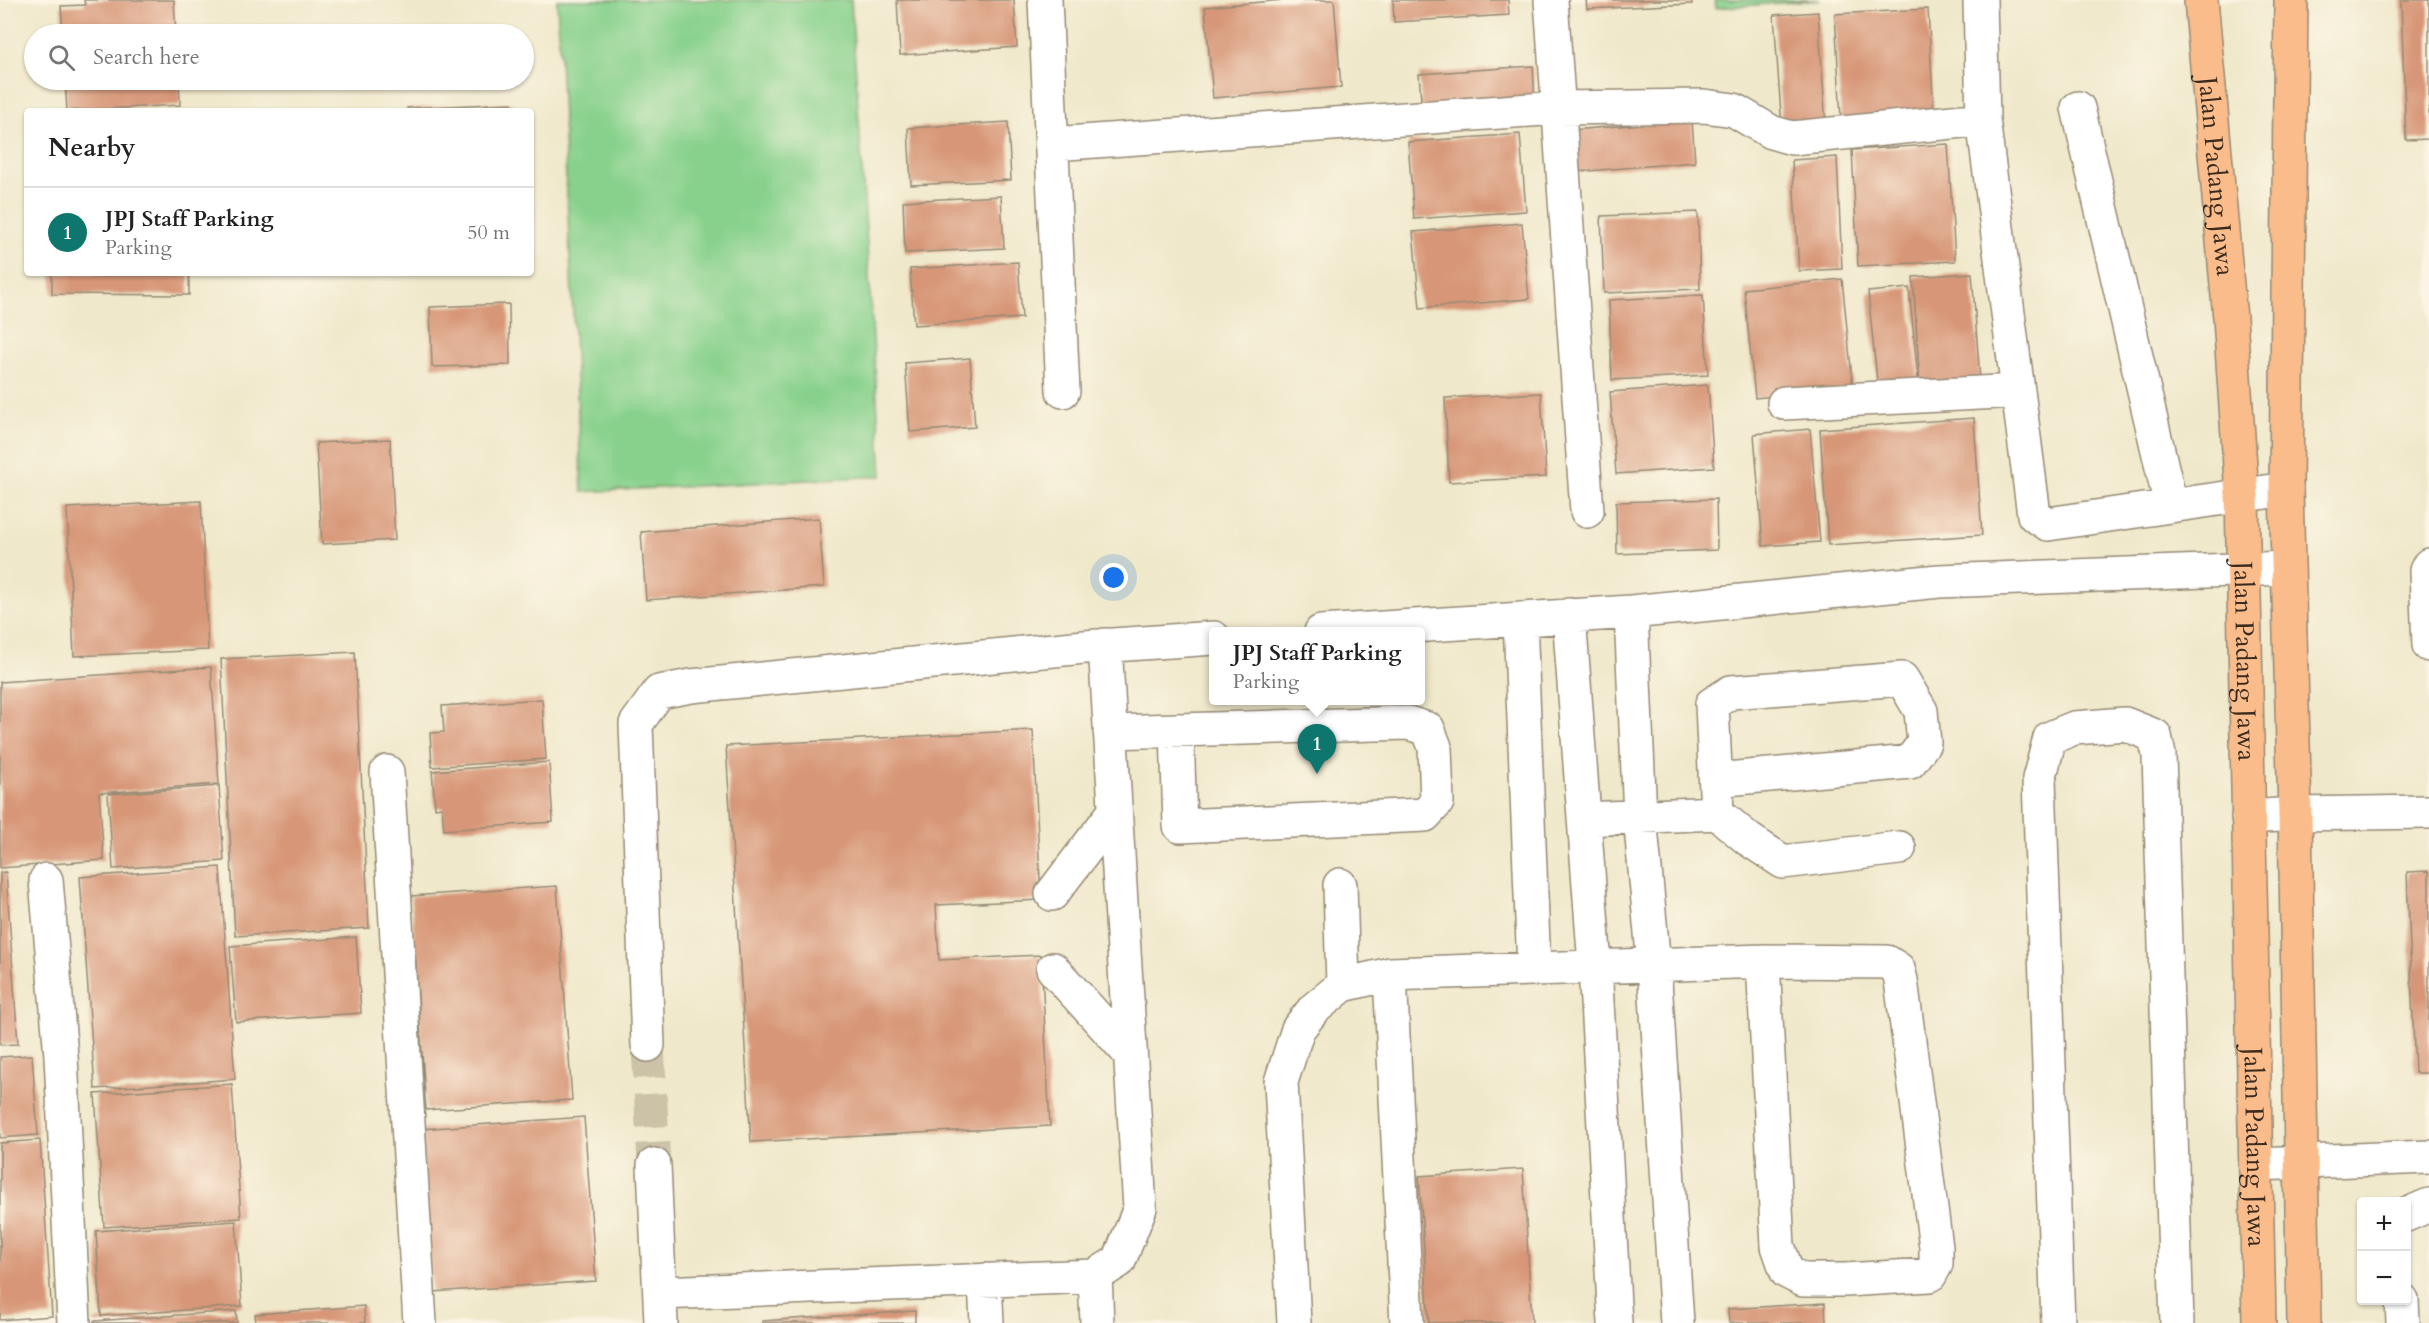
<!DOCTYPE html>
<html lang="en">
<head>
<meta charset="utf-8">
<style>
  body { margin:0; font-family:Cardo,serif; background:#f2f2f2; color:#222 }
  .controls { position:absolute; right:18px; bottom:18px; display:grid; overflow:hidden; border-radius:6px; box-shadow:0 2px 4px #0004 }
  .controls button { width:54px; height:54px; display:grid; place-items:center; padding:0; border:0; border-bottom:2px solid #e0e0e0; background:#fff; color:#222; font:30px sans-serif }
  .you { position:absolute; left:1114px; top:578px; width:21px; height:21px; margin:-15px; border:4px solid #fff; border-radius:50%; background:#1a73e8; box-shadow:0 0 0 9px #1a73e833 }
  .badge { display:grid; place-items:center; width:39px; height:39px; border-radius:50%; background:#0f766e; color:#fff; font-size:20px; font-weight:700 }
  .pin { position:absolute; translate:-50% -50px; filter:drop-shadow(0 2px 3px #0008) }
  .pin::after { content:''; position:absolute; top:32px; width:21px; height:18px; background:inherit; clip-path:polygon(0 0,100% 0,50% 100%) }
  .popup { position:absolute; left:1209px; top:627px; width:216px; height:78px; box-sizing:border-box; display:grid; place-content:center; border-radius:6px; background:#fff; filter:drop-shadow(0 2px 4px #0005); font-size:20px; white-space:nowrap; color:#767676 }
  .popup b { font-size:22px; color:#222 }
  .popup::after { content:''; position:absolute; left:50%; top:100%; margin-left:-12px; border:12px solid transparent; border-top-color:#fff }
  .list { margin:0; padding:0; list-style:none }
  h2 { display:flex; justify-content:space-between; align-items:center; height:78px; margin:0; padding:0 24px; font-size:26px }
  h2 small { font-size:20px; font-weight:400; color:#767676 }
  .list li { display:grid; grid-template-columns:39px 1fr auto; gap:18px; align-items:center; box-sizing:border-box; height:90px; padding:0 24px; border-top:2px solid #e0e0e0 }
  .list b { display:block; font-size:22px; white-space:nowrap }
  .list p { margin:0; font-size:20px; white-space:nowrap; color:#767676 }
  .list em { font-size:20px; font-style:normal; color:#767676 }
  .icon { flex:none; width:33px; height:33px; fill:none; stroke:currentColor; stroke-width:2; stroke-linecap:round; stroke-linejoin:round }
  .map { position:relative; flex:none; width:2429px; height:1323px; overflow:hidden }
  .search { position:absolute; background:#fff; box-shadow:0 2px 4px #0004; left:24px; top:24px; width:510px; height:66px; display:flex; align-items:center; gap:15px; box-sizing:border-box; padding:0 21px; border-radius:33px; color:#767676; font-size:22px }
  .panel { position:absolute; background:#fff; box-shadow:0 2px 4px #0004; left:24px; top:108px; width:510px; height:168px; border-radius:6px }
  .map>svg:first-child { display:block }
  .green { fill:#88d18c; stroke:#627e55; stroke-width:1.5 }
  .building { fill:#d79677 }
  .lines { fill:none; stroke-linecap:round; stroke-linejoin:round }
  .minor-tunnel { stroke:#cbc2a8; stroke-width:33; stroke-dasharray:33 16; stroke-linecap:butt }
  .minor-casing { stroke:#958974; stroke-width:36 }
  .major-casing { stroke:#958974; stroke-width:36 }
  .minor { stroke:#fff; stroke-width:33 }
  .major { stroke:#fabc8b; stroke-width:33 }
  .labels { text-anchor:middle; stroke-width:4.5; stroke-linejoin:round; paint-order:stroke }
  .street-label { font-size:26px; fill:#3b2a1e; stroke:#fcf5e5 }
</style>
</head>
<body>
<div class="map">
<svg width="2429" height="1323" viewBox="0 0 2429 1323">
  <rect width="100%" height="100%" fill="#fcf5e5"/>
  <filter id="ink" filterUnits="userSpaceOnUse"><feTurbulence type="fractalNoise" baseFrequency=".0167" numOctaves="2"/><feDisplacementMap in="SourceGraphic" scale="12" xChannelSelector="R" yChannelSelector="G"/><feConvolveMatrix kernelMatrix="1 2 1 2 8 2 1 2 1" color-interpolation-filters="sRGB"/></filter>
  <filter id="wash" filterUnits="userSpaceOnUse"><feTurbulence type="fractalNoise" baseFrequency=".008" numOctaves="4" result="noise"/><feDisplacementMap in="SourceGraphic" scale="24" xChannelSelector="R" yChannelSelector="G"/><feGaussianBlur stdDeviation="1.35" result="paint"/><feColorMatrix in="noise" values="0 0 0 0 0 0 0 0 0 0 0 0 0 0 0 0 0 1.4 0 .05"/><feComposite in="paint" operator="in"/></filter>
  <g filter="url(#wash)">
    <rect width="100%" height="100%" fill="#efe8ca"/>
    <path class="green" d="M557 0H851L882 476 582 492Z
      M1715 0H1821L1716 8Z"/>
    <g id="blocks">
      <path class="building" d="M84 0H174L176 34H63L61 6 85 5Z
        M897 0H1014L1017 47 900 55Z
        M1284 0H1334L1341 87 1213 98 1205 7Z
        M1393 0H1508L1509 15 1394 22Z
        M1586 0H1692V4L1587 9Z
        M2401 0H2429V139L2406 140Z
        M1928 9 1934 114 1841 119 1835 14Z
        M1818 12 1826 126 1782 129 1774 15Z
        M1533 66 1535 104 1422 112 1419 74Z
        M65 80H179L180 105 67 111Z
        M512 103 513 111H407V108Z
        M1692 120 1695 162 1576 172 1572 130Z
        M1008 122 1011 180 911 185 908 128Z
        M1520 134 1526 211 1414 219 1408 142Z
        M1948 144 1955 261 1858 266 1852 150Z
        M1837 157 1842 269 1799 271 1792 160Z
        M1001 196 1004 248 905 253 903 201Z
        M1698 212 1700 289 1604 293 1601 216Z
        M1522 223 1529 299 1420 308 1413 232Z
        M1018 262 1022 318 914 325 910 269Z
        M52 273H189V295L52 294Z
        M1972 273 1980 381 1920 385 1913 277Z
        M1842 279 1853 388 1755 398 1744 289Z
        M1909 288 1919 387 1878 391 1868 292Z
        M1703 295 1708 375 1612 380 1609 300Z
        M509 304 510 365 432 367 430 307Z
        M970 358 975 427 910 432 905 363Z
        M1708 385 1714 467 1616 474 1610 392Z
        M1541 393 1546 477 1449 482 1445 398Z
        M1974 418 1982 535 1828 545 1820 429Z
        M1810 429 1820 542 1763 546 1754 434Z
        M390 439 395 540 322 544 316 443Z
        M1716 499 1717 550 1617 554 1616 502Z
        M201 501 208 650 74 656 67 508Z
        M819 518 824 587 646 600 641 532Z
        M355 652 369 928 235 936 221 659Z
        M211 667 219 784 99 793 104 860 0 868V682Z
        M542 699 546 759 432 767 430 733 444 732 442 706Z
        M1033 730 1041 900 936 905 939 960 1041 955 1050 1126 751 1142 726 746Z
        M549 762 553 822 444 830 442 807 435 808 432 771Z
        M219 786 224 861 113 869 108 794Z
        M220 867 235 1079 95 1089 80 877Z
        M2429 871V1073H2415L2407 872Z
        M6 872 18 1044 0 1045V873Z
        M557 886 572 1100 426 1110 411 896Z
        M356 937 361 1013 236 1022 230 946Z
        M32 1055 38 1135 0 1138V1057Z
        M232 1084 241 1218 104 1227 95 1094Z
        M584 1117 596 1281 432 1292 420 1129Z
        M40 1140 52 1316 0 1320V1143Z
        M1523 1169 1532 1323H1429L1419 1176Z
        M236 1221 242 1306 101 1316 96 1231Z
        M1825 1303 1826 1323H1729L1728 1309Z
        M364 1306 365 1323H256L255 1314Z
        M236 1311 237 1323H94V1321Z
        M915 1311V1323H762V1321Z"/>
    </g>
  </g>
  <g filter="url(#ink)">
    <use href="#blocks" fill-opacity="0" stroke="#958974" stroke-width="1.5"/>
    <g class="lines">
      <path class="minor-tunnel" d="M648 1045 654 1165"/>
      <g class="minor-casing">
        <path id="minor" d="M1045 0 1063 391
          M1551 0 1587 511
          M1980 0 1983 119
          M2078 108 2171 506
          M1053 144 1558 108 1704 106 1734 110 1771 132 1792 138 1983 119 2034 515 2048 524 2286 489
          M1784 403 2018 391
          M2429 565 2426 571 2429 645
          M1631 612 1640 817 1654 965 1677 1323
          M1569 615 1595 966 1615 1323
          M1321 632 1631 612 1939 581 2287 568
          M1110 732 1408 723 1428 729 1435 747 1437 802 1425 815 1180 826 1177 730
          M387 772 420 1323
          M1717 813 1748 839 1783 862 1899 848
          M2248 817 2295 814 2429 812
          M1584 819 1717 813 1712 704 1731 692 1902 679 1921 711 1924 743 1910 762 1716 780
          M46 880 61 1056 74 1323
          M1340 885 1343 985
          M1052 894 1115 811
          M1053 969 1130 1054
          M1534 969 1763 961 1887 962 1898 969 1901 980 1936 1247V1264L1930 1275 1845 1280H1803L1787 1272 1778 1246 1763 961
          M648 1045 636 724 659 692 691 686 1084 647 1214 638
          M2256 1164 2429 1157
          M654 1165 661 1323
          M2406 1215 2429 1205
          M1095 1276 1097 1323
          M985 1280 987 1323
          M660 1293 1095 1276 1119 1261 1140 1208 1105 645
          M2402 1300 2403 1323
          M1294 1323 1281 1082 1298 1029 1314 1009 1343 985 1390 974
          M1407 1323 1390 974 1534 969 1520 619
          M2058 1323 2039 779 2050 738 2074 728 2125 724 2155 736 2159 755 2177 1323"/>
      </g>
      <g class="major-casing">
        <g id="major">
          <path id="s1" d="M2201 0 2230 318 2242 495 2259 1323"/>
          <path d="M2291 0 2286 489 2295 814 2304 1323"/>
        </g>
      </g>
      <use href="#minor" class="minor"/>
      <use href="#major" class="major"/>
    </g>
  </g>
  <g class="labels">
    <g class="street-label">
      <text dy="9" stroke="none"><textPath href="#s1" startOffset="177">Jalan Padang Jawa</textPath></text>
      <text dy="9" stroke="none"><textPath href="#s1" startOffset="663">Jalan Padang Jawa</textPath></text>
      <text dy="9" stroke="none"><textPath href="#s1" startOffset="1149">Jalan Padang Jawa</textPath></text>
    </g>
  </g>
</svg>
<div class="controls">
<button>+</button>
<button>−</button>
</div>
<div class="you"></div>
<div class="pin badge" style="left:1317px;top:774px">1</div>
<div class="popup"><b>JPJ Staff Parking</b>Parking</div>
<div class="search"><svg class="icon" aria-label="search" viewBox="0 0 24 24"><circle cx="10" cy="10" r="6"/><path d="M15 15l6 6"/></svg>Search here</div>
<section class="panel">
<h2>Nearby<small></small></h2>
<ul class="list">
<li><span class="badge">1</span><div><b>JPJ Staff Parking</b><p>Parking</p></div><em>50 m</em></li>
</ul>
</section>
</div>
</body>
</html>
